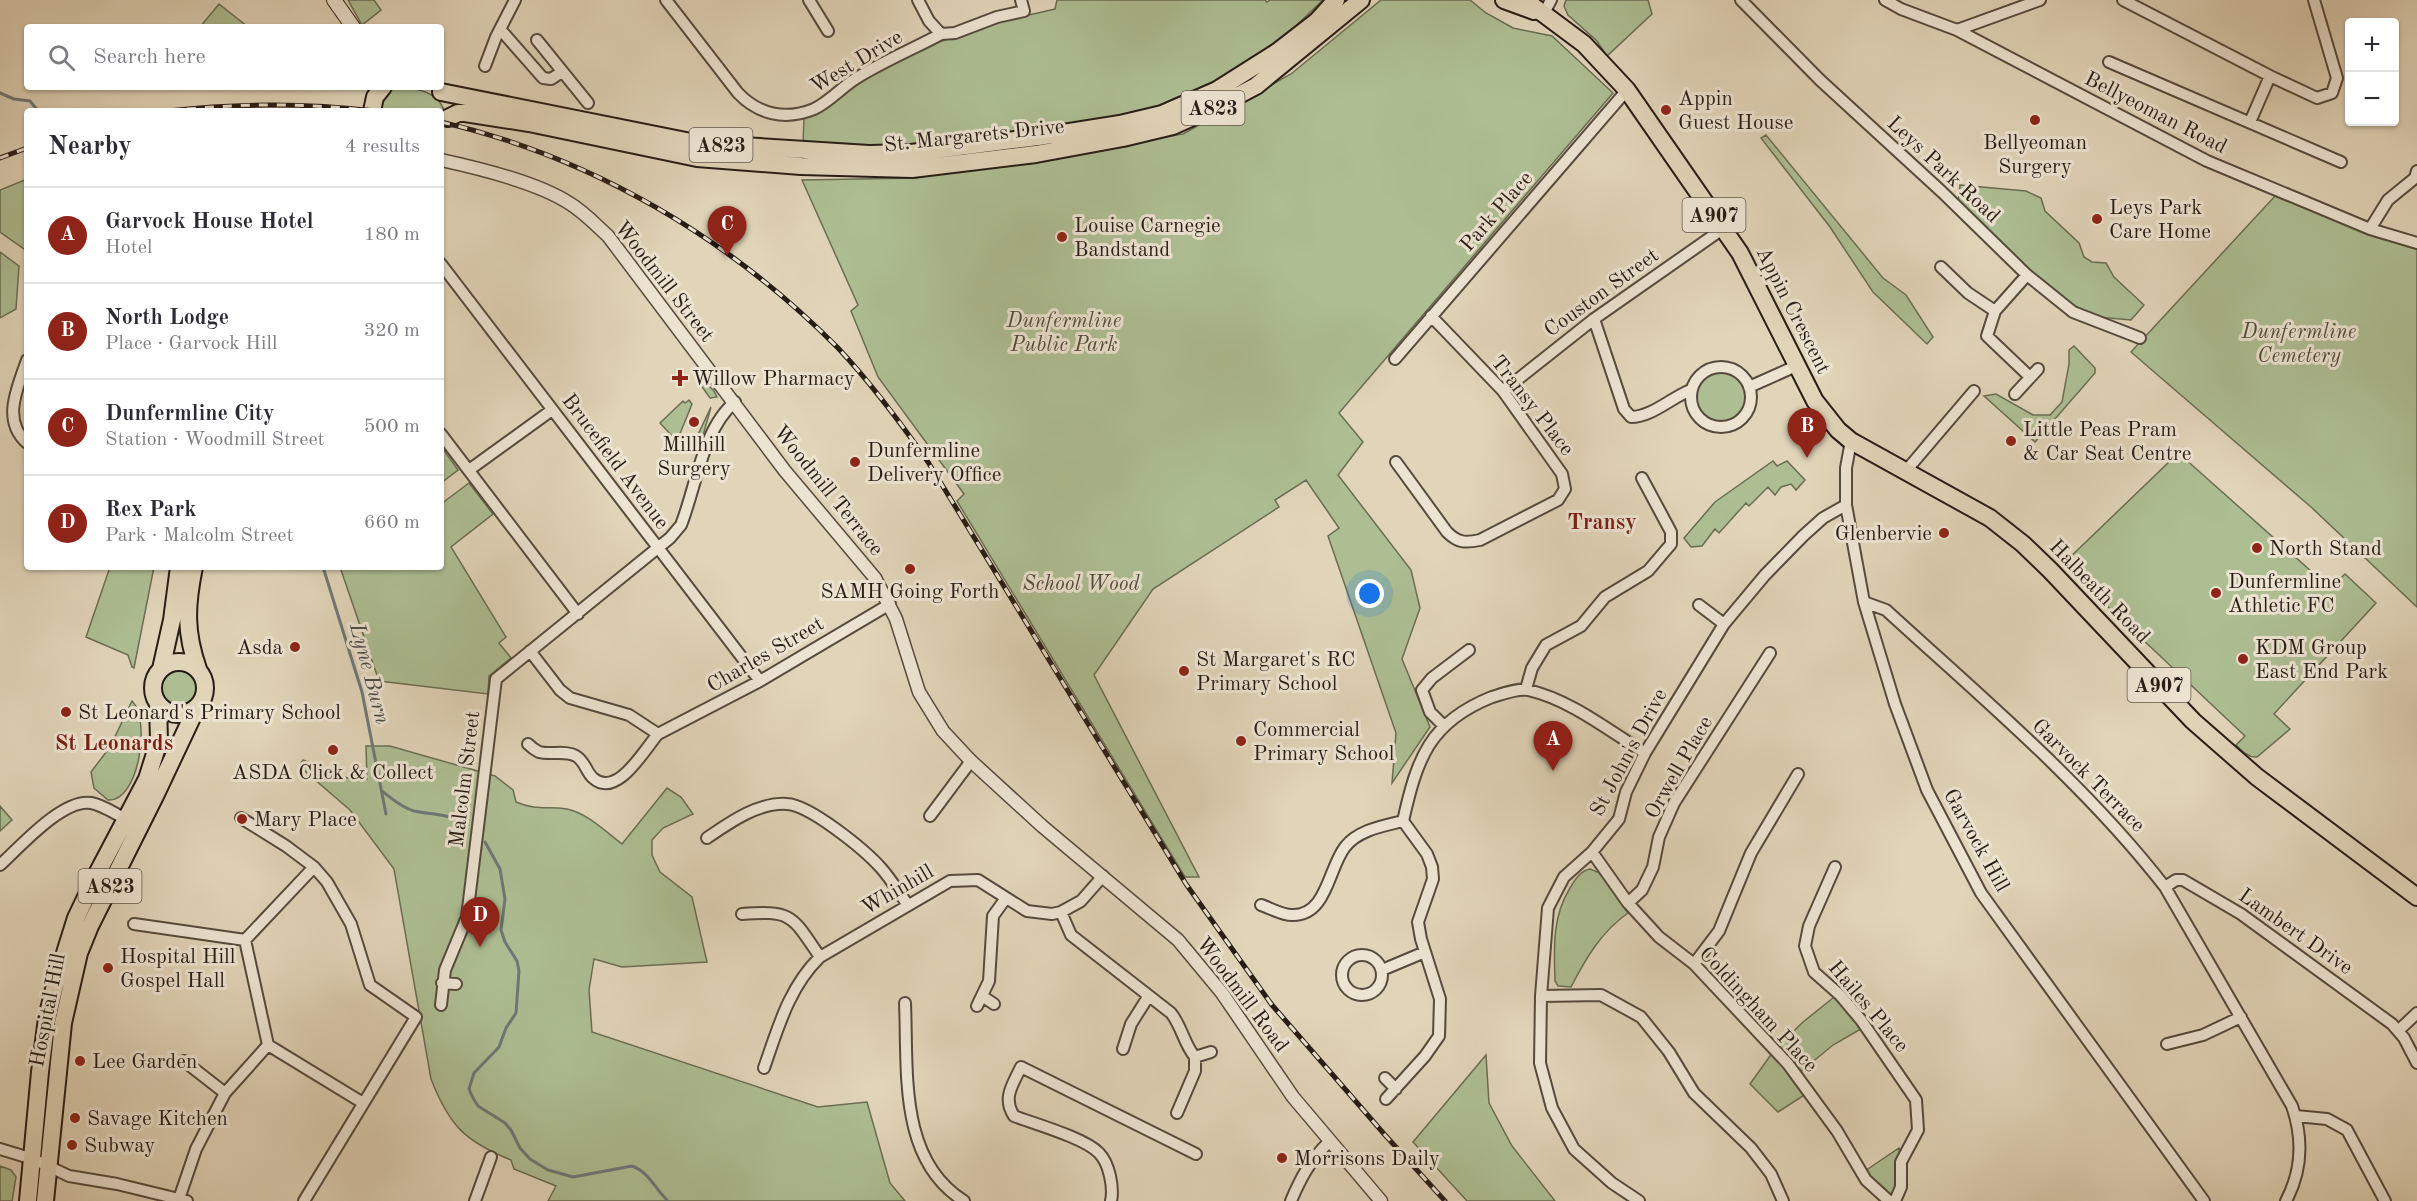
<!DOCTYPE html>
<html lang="en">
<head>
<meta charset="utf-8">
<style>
  body { margin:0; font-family:"Old Standard TT",serif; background:#f2f2f3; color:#2b2b33 }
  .controls { position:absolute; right:18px; top:18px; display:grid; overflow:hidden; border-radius:6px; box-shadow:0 2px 4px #0004 }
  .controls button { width:54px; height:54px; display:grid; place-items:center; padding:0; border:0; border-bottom:2px solid #e1e1e2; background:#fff; color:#2b2b33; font:30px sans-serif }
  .you { position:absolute; left:1370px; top:594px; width:21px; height:21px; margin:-15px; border:4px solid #fff; border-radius:50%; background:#1a73e8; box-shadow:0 0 0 9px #1a73e833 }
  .badge { display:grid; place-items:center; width:39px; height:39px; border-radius:50%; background:#8f2418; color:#fff; font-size:20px; font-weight:700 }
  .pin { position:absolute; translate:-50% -50px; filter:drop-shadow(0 2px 3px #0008) }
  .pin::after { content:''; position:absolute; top:32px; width:21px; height:18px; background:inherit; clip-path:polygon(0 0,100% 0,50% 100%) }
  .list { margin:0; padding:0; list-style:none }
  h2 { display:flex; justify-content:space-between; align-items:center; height:78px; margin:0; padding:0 24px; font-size:26px }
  h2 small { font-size:20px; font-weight:400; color:#7c7c81 }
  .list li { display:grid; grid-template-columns:39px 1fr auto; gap:18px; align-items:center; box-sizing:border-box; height:96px; padding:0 24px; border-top:2px solid #e1e1e2 }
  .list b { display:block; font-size:22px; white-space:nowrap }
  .list p { margin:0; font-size:20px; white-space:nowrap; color:#7c7c81 }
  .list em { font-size:20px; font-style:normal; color:#7c7c81 }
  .icon { flex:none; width:33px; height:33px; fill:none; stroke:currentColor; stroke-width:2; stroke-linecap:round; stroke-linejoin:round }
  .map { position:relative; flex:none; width:2417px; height:1201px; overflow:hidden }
  .search { position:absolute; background:#fff; box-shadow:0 2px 4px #0004; left:24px; top:24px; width:420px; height:66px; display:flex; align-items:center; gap:15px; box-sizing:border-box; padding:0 21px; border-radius:6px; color:#7c7c81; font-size:22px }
  .panel { position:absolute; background:#fff; box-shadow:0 2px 4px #0004; left:24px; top:108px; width:420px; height:462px; border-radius:6px }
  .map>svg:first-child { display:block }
  .green { fill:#adbe93; stroke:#6a6d54; stroke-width:1.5 }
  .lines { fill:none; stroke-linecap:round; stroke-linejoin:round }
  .stream { stroke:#6d7879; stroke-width:3 }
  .minor-casing { stroke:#564a3e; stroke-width:14 }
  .tertiary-casing { stroke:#564a3e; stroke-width:15 }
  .secondary-casing { stroke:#271c16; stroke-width:16 }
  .primary-casing { stroke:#271c16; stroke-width:20 }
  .minor { stroke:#ece3d1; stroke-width:10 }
  .tertiary { stroke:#ece3d1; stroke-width:12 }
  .secondary { stroke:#ece3d1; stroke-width:14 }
  .primary { stroke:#e1d4b8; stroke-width:16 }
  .rail-casing { stroke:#271c16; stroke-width:5 }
  .rail { stroke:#ece3d1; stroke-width:3; stroke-dasharray:9; stroke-linecap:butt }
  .poi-dot { fill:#8f2418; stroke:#ece3d1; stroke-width:2 }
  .labels { text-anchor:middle; stroke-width:6; stroke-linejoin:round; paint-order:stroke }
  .shield { fill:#ece3d1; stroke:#62584e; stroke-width:1.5 }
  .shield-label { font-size:20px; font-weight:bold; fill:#271c16 }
  .street-label { font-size:21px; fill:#271c16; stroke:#ece3d1 }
  .poi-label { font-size:21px; fill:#271c16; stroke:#ece3d1; text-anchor:start }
  .park-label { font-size:21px; font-style:italic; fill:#4f4d3c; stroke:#ece3d1 }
  .neighbourhood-label { font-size:22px; font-weight:bold; fill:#7a1f14; stroke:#ece3d1 }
  .water-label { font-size:22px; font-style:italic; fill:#4a4a48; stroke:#ece3d1 }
</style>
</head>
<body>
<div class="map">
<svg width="2417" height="1201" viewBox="0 0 2417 1201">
  <rect width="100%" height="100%" fill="#e1d4b8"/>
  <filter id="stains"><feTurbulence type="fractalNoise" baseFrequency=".00333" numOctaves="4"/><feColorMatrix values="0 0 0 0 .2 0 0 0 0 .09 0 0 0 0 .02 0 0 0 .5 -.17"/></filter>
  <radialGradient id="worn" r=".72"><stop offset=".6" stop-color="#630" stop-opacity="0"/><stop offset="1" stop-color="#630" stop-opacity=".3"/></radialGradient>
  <path class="green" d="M348 0H374L381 10 362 25Z
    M1057 0H1265L1267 2 1270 0H1323L1278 43 1209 87 1154 109 1100 122 1007 132 932 144 834 147 803 143 804 118 818 111 857 82 939 42 994 23 1055 9Z
    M1381 0H1470L1486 13 1513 28 1552 36 1613 93 1339 413 1363 442 1338 475 1411 570 1420 608 1402 659 1430 727 1392 783 1396 733 1328 536 1339 528 1306 480 1275 500 1279 507 1153 589 1094 675 1199 877H1185L957 501 964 494 878 377 851 311 858 305 802 180 915 178 1183 134 1291 74Z
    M1566 0H1648L1652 14 1607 56 1597 41 1568 15 1564 6Z
    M219 4 248 27H200Z
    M390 87C409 87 438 89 444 111L441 118V111L377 109Z
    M1766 135 1883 278 1906 295 1933 337 1927 344 1873 292 1830 227 1761 138Z
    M27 179V251L0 232V190Z
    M1960 185 2026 191 2041 198 2045 211 2079 243 2084 257 2092 262 2106 263 2114 277 2144 305 2131 320 2098 317 2072 308 2043 284 1958 203Z
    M2275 196 2417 246V607L2311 507 2131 352Z
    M0 252 19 266 16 309 0 318Z
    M2074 346 2095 368V373L2035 442 1984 396 1996 394 2033 415H2050L2062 402 2069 364V350Z
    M1695 397a26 26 0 1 1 52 0a26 26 0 1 1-52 0Z
    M698 375 714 391 717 397 710 398 695 377Z
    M689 400 692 404 679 436 694 443 711 407 699 450 674 438 660 423 683 401 685 403Z
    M441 446 458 470 441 483Z
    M2178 458H2184L2193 466 2330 588 2345 574 2376 603 2274 714 2290 729 2257 757C2249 758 2242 751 2236 745L2245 736 2089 589 2064 563 2169 462Z
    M1773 461 1777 466 1787 461 1805 480 1796 490 1791 484 1781 487 1775 495 1768 487 1749 506 1746 503 1719 533 1715 529 1702 546 1691 547 1684 538 1715 502Z
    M469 483 493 514 451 547 506 637 499 643 511 658 489 676 488 694 379 681 340 567H441V504Z
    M110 567H154L134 668 132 667 128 655 86 637Z
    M157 688a21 21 0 1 1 42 0a21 21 0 1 1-42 0Z
    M132 701C151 720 139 802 108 800L94 788 91 772 110 747Z
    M366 746H390L495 776 513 790 516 802C537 811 547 806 567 809 587 813 606 832 622 844L667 788 681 797 693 814 663 828 652 840V855L660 872 692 897 707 962 622 967 594 959 589 990 592 1032 818 1107 867 1102 890 1183 905 1201H548L556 1186 514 1169 511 1160C464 1141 449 1125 431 1079L394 869 350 810 299 766 303 760 355 781 367 779Z
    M0 806 12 820 0 831Z
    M1590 869 1600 873 1628 913C1601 932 1586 958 1571 987L1558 986 1555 981C1554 948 1552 917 1570 888 1575 880 1580 871 1590 869Z
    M1838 994 1866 1026 1833 1045 1798 1074 1809 1092 1778 1112 1750 1084 1775 1049 1803 1022Z
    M1486 1055 1489 1103 1512 1146 1555 1201H1467L1413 1142Z
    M1899 1148 1901 1162 1895 1201 1862 1173Z
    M0 1166 11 1170 16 1177 12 1201H0Z"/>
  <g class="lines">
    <path class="stream" d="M0 93 14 99 30 101 38 111
      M323 567 362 692 386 814
      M382 791C391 798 402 808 414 811 433 815 448 813 465 824
      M485 842 500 869 505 899 501 930 505 942 517 961 519 971 516 1013 506 1028 499 1047 474 1073 469 1089 473 1098 478 1106 505 1123 511 1130 520 1148 530 1159 548 1170 573 1177 632 1166C649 1172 655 1189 668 1201"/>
    <g class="minor-casing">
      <path id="minor" d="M666 0 738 93C758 114 785 121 814 109 829 102 841 88 855 79 882 62 913 49 941 34L955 33 997 17 1024 11 1021 0
        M809 0 828 31
        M918 0 929 21 941 34
        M1741 0 1820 80 1942 192 2027 275 2073 312 2140 338
        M1885 0 1901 9 1957 30 2207 161 2370 229 2417 243
        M2123 0 2270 76 2317 98 2332 93 2337 78 2314 0
        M1543 15 1551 0
        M500 29 543 78 551 79 562 72
        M1957 30 2040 0
        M537 40 588 103
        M2109 62 2341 162
        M485 66 496 37 515 0
        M2250 122 2270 76
        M2370 229 2388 200 2415 178 2417 171
        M441 264 760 681
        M1941 267 1968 293 1995 311
        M2027 275 1995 311 1987 336 2030 377
        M1594 319 1624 409 1631 417C1652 417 1672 397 1691 390
        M1395 359 1627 90
        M27 360C18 387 1 420 27 443
        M1691 397a30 30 0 1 1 60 0a30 30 0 1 1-60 0Z
        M1749 387 1796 366
        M1503 391 1594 319 1724 228
        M2015 394 2038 369
        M441 434 578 614
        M1851 441 1846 468V505L1864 602 1895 704 1927 790 1981 893 2204 1201
        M1396 462 1447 532C1458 543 1465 543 1480 540L1558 500 1565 489 1562 474 1503 391 1431 316
        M469 470 552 410
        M1905 472 1974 391
        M1864 602 1886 610C1982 698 2085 784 2165 887L2292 1106C2303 1138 2302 1171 2286 1201
        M1699 605 1724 624
        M530 651 560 690 570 698 629 715 658 734
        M1526 689 1532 668 1546 645 1581 626 1605 597 1648 571 1671 544V532L1642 478
        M1443 725 1430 712 1422 690 1432 678 1469 650
        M658 734 760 681 890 604
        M528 744C531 747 535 750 539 752 550 755 566 750 576 756 585 761 586 772 593 778 617 799 644 750 658 734
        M930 816 971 761
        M241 818 286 846 314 867 327 882 351 924 370 985 416 1017 304 1201
        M1403 821C1417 759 1429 722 1492 697 1502 694 1518 688 1528 690 1571 700 1608 730 1645 753
        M707 838C729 823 758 802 787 804 810 805 865 850 881 868 891 879 899 893 908 905
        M1592 852 1628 903 1659 937 1694 964 1788 1064 1837 1131 1866 1180 1889 1201
        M0 865C20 847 63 798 91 803 103 805 115 814 126 819
        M314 867 245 940 268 1045 363 1103
        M1835 867 1809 926 1805 946 1814 972 1840 995 1861 1020 1916 1100 1918 1130 1901 1162V1187L1895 1201
        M2165 887 2176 880H2183L2241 914 2392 1024 2404 1038 2417 1063
        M1628 903 1642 890 1653 867 1659 837 1674 803 1770 653
        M1261 905C1270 908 1282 915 1292 915 1327 916 1328 869 1345 847 1358 830 1383 826 1403 821
        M1061 912 1071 935 1171 1013C1182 1027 1184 1044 1195 1057V1071L1177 1113
        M742 914C793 910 792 916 820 957
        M134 924 245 940
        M1342 975a20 20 0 1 1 40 0a20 20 0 1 1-40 0Z
        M1694 964 1719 931 1751 853 1798 774
        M1382 970 1425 952
        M442 983 456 984
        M982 996 994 1004
        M1541 996 1601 995 1641 1017 1669 1052 1694 1093 1751 1148 1771 1174 1783 1201
        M905 1003C908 1071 898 1160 964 1201
        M441 1005 445 970 467 917 496 679 670 538 681 525C696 487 703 428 735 402
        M977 1006 989 981 993 916 1006 898
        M2399 1030 2417 1013
        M2167 1044 2203 1035 2241 1017
        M1123 1049 1131 1024 1148 997
        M1195 1057 1211 1052
        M184 1061 225 1093
        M764 1068C778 1028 789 987 820 957L950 881 978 880 1027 911 1052 914 1061 912 1081 901 1103 876
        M1385 1078 1396 1089
        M1386 1099 1425 1056 1439 1036 1440 999 1421 939 1418 922 1433 879 1432 867 1427 854 1403 821
        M2296 1116 2327 1119 2347 1130 2385 1201
        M0 1149 33 1159 69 1176 117 1184 187 1201
        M179 1199 196 1149 225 1093 268 1045
        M475 1201 491 1157
        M1111 1201C1114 1187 1109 1163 1099 1153 1085 1138 1035 1124 1014 1116 1002 1098 1013 1084 1021 1067L1196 1154
        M1291 1201C1301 1177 1311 1159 1330 1141
        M1639 1201 1612 1183 1574 1149 1552 1108 1540 1063 1541 996 1548 908 1564 877 1592 852 1619 819 1626 792 1645 753 1724 624 1765 575 1803 536 1823 518 1846 505"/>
    </g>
    <g class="tertiary-casing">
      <path id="tertiary" d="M441 160C478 168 538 183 569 203 584 212 596 225 608 236L785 471 875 578 896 619 919 692 943 731 971 761 1042 826 1178 940 1222 993 1293 1097 1381 1201"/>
    </g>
    <g class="secondary-casing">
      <path id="secondary" d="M334 0 353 27"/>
    </g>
    <g class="primary-casing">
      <path id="primary" d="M1504 0 1534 11
        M1525 0 1584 44 1627 90 1740 253 1815 401 1838 430 1851 441 1990 518 2023 544 2050 570 2193 721 2257 777 2417 897
        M441 92 696 143 869 154 911 153 1038 137 1120 124 1162 114 1217 90 1277 52 1317 21 1336 0
        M372 111 375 97 383 87
        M448 118 458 113H465L529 123 697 158 801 166 912 169 1036 154 1123 138 1173 126 1222 104 1256 86 1361 0
        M194 567C186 606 185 632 198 669
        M153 688a26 26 0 1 1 52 0a26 26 0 1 1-52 0Z
        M161 669 172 620 179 567
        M28 1201 40 1072 47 1018 55 985 76 918 98 872 147 779 159 741 158 704
        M45 1201 63 1023 79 953 90 926 155 796 196 709"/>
    </g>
    <use href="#minor" class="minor"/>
    <use href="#tertiary" class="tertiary"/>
    <use href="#secondary" class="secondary"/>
    <use href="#primary" class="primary"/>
    <g class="rail-casing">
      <path id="rail" d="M169 111C238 103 307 103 375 111
        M441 122C592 157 729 238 838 348 871 383 900 422 928 462L1186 884 1272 1005 1385 1135 1445 1201
        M0 158 27 148"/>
    </g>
    <use href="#rail" class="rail"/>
  </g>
  <g class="poi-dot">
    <circle cx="1666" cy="110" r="6"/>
    <circle cx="2035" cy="120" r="6"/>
    <circle cx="2097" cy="219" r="6"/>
    <circle cx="1062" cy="237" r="6"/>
    <path d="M677 369h6v6h6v6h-6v6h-6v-6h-6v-6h6z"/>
    <circle cx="694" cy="422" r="6"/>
    <circle cx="2011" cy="441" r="6"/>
    <circle cx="855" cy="462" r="6"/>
    <circle cx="1944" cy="533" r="6"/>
    <circle cx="2257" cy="548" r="6"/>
    <circle cx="910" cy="569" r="6"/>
    <circle cx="2216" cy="593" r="6"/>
    <circle cx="295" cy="647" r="6"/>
    <circle cx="2243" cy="659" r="6"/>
    <circle cx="1184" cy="671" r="6"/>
    <circle cx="66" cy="712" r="6"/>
    <circle cx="1241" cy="741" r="6"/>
    <circle cx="333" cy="750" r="6"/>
    <circle cx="242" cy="819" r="6"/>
    <circle cx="108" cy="968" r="6"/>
    <circle cx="80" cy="1061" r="6"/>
    <circle cx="75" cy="1118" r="6"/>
    <circle cx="72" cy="1145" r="6"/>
    <circle cx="1282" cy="1158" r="6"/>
  </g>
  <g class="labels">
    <g class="shield">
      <rect x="1181.5" y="91" width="63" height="34" rx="4.5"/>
      <rect x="689.5" y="128" width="63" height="34" rx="4.5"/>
      <rect x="1682.5" y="198" width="63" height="34" rx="4.5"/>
      <rect x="2127.5" y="668" width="63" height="34" rx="4.5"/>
      <rect x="78.5" y="869" width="63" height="34" rx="4.5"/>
    </g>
    <g class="shield-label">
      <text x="1213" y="115">A823</text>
      <text x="721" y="152">A823</text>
      <text x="1714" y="222">A907</text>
      <text x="2159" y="692">A907</text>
      <text x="110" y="893">A823</text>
    </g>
    <g class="street-label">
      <text transform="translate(856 61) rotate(-31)" y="7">West Drive</text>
      <text transform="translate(2156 112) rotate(27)" y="7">Bellyeoman Road</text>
      <text transform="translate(974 135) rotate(-6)" y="7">St. Margarets Drive</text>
      <text transform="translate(1944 169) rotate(43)" y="7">Leys Park Road</text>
      <text transform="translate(1496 211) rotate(-49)" y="7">Park Place</text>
      <text transform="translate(665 281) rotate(52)" y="7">Woodmill Street</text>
      <text transform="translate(1601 292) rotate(-36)" y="7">Couston Street</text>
      <text transform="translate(1794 310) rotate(63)" y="7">Appin Crescent</text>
      <text transform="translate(1533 405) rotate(52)" y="7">Transy Place</text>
      <text transform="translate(616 461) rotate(53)" y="7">Brucefield Avenue</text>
      <text transform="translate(829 490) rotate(51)" y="7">Woodmill Terrace</text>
      <text transform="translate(2100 591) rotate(46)" y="7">Halbeath Road</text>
      <text transform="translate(765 654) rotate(-30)" y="7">Charles Street</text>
      <text transform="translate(1628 752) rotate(-62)" y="7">St John's Drive</text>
      <text transform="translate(1678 767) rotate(-60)" y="7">Orwell Place</text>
      <text transform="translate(2089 775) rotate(45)" y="7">Garvock Terrace</text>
      <text transform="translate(464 779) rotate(-83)" y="7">Malcolm Street</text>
      <text transform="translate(1977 840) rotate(61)" y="7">Garvock Hill</text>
      <text transform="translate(897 889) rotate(-30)" y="7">Whinhill</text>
      <text transform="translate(2296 931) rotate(35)" y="7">Lambert Drive</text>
      <text transform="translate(1243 994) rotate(53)" y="7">Woodmill Road</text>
      <text transform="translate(1869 1006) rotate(50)" y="7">Hailes Place</text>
      <text transform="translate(1759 1009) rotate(47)" y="7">Coldingham Place</text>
      <text transform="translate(47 1010) rotate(-79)" y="7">Hospital Hill</text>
    </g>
    <g class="poi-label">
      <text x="1678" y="105">Appin<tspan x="1678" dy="24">Guest House</tspan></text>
      <text x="2035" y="149" text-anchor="middle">Bellyeoman<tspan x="2035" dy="24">Surgery</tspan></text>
      <text x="2109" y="214">Leys Park<tspan x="2109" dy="24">Care Home</tspan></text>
      <text x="1074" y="232">Louise Carnegie<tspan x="1074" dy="24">Bandstand</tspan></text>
      <text x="692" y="385">Willow Pharmacy</text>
      <text x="2023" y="436">Little Peas Pram<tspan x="2023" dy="24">&amp; Car Seat Centre</tspan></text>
      <text x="694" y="451" text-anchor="middle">Millhill<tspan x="694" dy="24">Surgery</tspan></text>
      <text x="867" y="457">Dunfermline<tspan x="867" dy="24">Delivery Office</tspan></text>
      <text x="1932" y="540" text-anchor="end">Glenbervie</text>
      <text x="2269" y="555">North Stand</text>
      <text x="2228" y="588">Dunfermline<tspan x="2228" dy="24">Athletic FC</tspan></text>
      <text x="910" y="598" text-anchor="middle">SAMH Going Forth</text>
      <text x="283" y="654" text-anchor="end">Asda</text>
      <text x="2255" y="654">KDM Group<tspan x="2255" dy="24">East End Park</tspan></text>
      <text x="1196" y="666">St Margaret's RC<tspan x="1196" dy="24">Primary School</tspan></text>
      <text x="78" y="719">St Leonard's Primary School</text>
      <text x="1253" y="736">Commercial<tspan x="1253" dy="24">Primary School</tspan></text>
      <text x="333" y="779" text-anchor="middle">ASDA Click &amp; Collect</text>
      <text x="254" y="826">Mary Place</text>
      <text x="120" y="963">Hospital Hill<tspan x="120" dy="24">Gospel Hall</tspan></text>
      <text x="92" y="1068">Lee Garden</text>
      <text x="87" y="1125">Savage Kitchen</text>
      <text x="84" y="1152">Subway</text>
      <text x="1294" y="1165">Morrisons Daily</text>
    </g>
    <g class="park-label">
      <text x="1064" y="327">Dunfermline<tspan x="1064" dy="24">Public Park</tspan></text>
      <text x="2299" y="338">Dunfermline<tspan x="2299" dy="24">Cemetery</tspan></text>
      <text x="1081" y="590">School Wood</text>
    </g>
    <g class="neighbourhood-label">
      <text x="1602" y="529">Transy</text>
      <text x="114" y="750">St Leonards</text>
    </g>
    <g class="water-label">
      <text transform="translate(371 673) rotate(75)" y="8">Lyne Burn</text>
    </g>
  </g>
  <rect width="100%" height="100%" filter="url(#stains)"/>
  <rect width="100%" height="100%" fill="url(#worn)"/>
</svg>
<div class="controls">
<button>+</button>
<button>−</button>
</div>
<div class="you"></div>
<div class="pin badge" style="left:1553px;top:771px">A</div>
<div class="pin badge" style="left:1807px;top:458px">B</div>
<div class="pin badge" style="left:727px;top:256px">C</div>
<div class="pin badge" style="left:480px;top:947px">D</div>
<div class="search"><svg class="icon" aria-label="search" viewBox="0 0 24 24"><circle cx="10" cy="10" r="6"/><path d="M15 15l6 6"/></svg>Search here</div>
<section class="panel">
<h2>Nearby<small>4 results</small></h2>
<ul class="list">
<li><span class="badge">A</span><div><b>Garvock House Hotel</b><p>Hotel</p></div><em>180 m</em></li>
<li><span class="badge">B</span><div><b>North Lodge</b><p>Place · Garvock Hill</p></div><em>320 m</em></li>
<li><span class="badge">C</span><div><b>Dunfermline City</b><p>Station · Woodmill Street</p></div><em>500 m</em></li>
<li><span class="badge">D</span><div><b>Rex Park</b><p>Park · Malcolm Street</p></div><em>660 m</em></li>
</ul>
</section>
</div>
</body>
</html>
